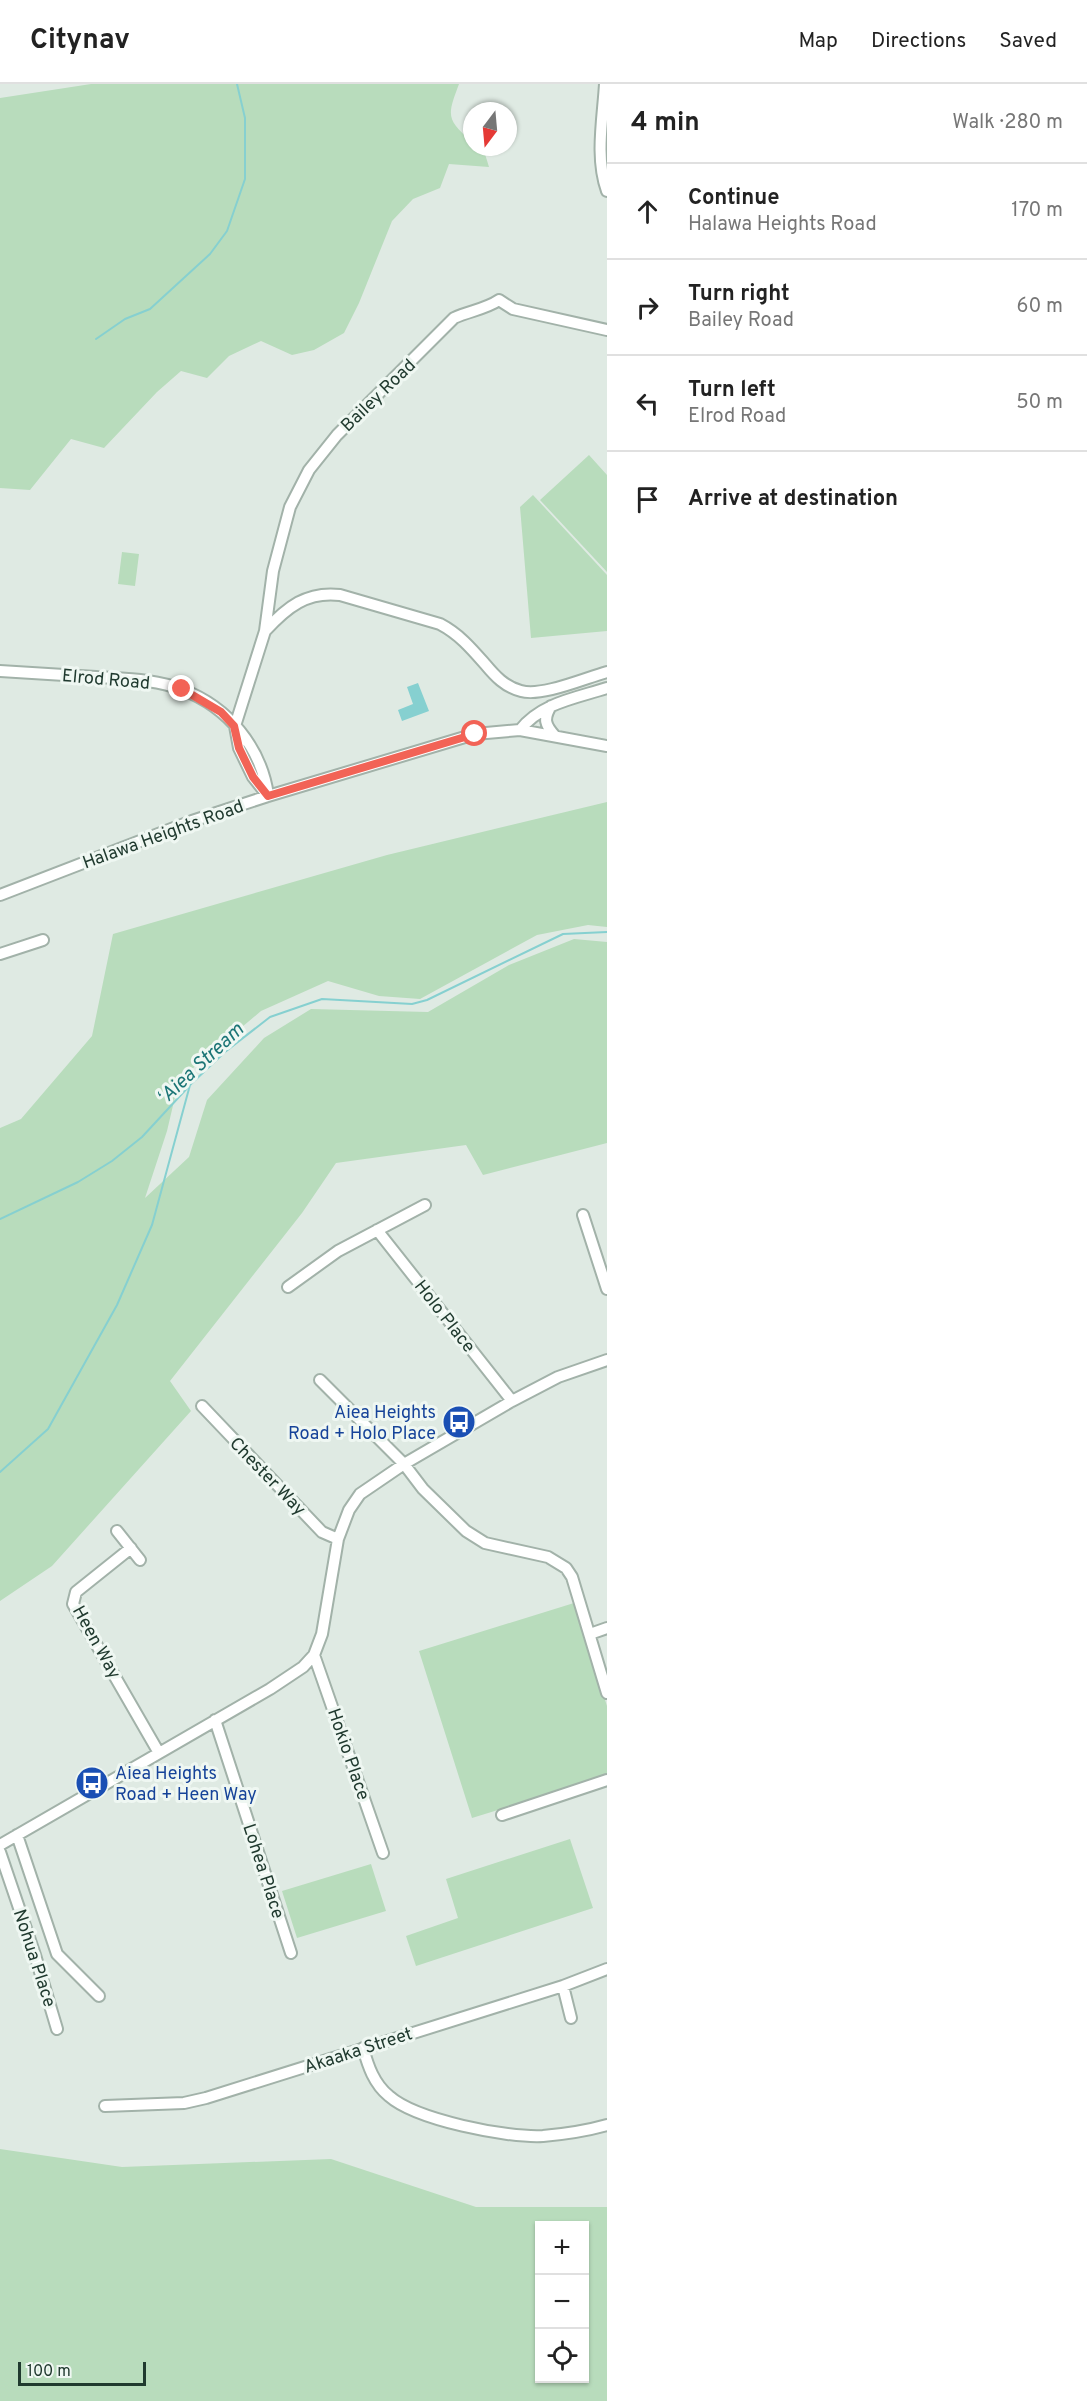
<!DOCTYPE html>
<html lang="en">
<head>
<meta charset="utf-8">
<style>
  body { margin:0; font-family:Overpass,sans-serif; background:#f2f2f2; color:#222 }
  .controls { position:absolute; right:18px; bottom:18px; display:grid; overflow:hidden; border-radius:0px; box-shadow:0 2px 4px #0004 }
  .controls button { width:54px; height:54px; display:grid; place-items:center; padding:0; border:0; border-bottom:2px solid #e0e0e0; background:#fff; color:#222; font:30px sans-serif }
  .compass { position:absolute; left:463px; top:18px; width:54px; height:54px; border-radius:50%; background:#fff; box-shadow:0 2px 4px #0004; rotate:196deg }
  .scale { position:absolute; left:18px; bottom:15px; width:128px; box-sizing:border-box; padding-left:6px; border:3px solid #203a2f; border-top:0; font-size:16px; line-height:21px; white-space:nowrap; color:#203a2f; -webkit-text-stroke:4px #eff7f2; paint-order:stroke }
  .stop { position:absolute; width:18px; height:18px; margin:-14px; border:4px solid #f26356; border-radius:50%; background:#fff }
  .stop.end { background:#f26356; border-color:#fff; box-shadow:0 2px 6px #0008 }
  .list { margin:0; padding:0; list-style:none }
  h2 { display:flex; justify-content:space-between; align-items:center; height:78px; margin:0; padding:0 24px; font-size:26px }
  h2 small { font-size:20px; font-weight:400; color:#767676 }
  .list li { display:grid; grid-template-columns:39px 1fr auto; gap:18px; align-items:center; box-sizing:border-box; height:96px; padding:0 24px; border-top:2px solid #e0e0e0 }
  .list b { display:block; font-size:22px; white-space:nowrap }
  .list p { margin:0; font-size:20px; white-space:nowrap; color:#767676 }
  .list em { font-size:20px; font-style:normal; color:#767676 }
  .icon { flex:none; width:33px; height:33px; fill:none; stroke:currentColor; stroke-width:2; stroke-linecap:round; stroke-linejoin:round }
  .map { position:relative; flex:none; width:607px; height:2317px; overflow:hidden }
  header { display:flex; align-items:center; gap:36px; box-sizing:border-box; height:84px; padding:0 30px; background:#fff; border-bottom:2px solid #e0e0e0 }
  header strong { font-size:28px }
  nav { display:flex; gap:33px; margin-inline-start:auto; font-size:21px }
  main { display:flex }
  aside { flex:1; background:#fff }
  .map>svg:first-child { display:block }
  .green { fill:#b8dcbc; fill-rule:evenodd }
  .water { fill:#86d0d0 }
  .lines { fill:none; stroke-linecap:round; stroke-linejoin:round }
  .stream { stroke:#86d0d0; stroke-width:2 }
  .minor-casing { stroke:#a2b2a9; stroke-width:14 }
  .minor { stroke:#fff; stroke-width:10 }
  .route { stroke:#f26356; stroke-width:8 }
  .labels { text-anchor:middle; stroke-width:6; stroke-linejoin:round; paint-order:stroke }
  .street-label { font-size:18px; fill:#203a2f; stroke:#eff7f2 }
  .transit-label { font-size:18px; fill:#164399; stroke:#eff7f2; text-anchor:end }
  .water-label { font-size:20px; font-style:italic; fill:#1b7576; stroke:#eff7f2 }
</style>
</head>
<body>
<header>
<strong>Citynav</strong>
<nav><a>Map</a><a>Directions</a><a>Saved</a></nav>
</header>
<main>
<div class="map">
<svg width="607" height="2317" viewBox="0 0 607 2317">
  <rect width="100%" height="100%" fill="#dfeae3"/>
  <path class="green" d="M91 0H459C447 32 446 35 472 58V63H477L485 70 489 83 449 80 440 104 413 115 392 137 359 219 344 249 314 266 292 271 261 257 229 272 207 294 181 287 157 308 104 364 71 355 30 406 0 404V14Z
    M589 371 607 391V488L540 416Z
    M533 411 607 491V547L531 554 520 423Z
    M122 468 139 470 135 502 118 500Z
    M607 718V843L588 841 537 851 420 915 379 912 328 897 261 927 179 996 167 1047 145 1114 189 1073 207 1016 264 954 311 925 428 928 509 881 574 855 607 858V1059L483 1091 466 1061 336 1079 302 1129 170 1297 191 1327 52 1482 0 1517V1044L21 1035 92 952 113 850 387 771Z
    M574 1519 607 1622V1692L472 1734 419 1567Z
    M570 1755 593 1824 416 1882 406 1852 458 1834 446 1795Z
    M371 1780 386 1827 297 1854 282 1807Z
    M0 2065 122 2083 331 2075 476 2123H607V2317H0ZM540 2142H584V2294H540Z"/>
  <path class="water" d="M418 599 429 627 402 637 398 626 413 620 407 603Z"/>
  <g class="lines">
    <path class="stream" d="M96 255 125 235 150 225 210 170 227 147 245 95V34L237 0
      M0 1135 78 1098 112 1077 142 1053 191 1000 225 968 270 933 322 915 412 920 427 916 563 850 607 848
      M0 1388 48 1345 117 1221 152 1141 190 1001"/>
    <g class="minor-casing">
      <path id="minor" d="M605 0C603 34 595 74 607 107
        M265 547C287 523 307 507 340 511L440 540C459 550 471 564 485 580 495 592 505 603 521 607 542 613 585 594 607 588
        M0 587C32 589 64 591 96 593 125 595 156 595 183 606 228 623 261 663 268 711
        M551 622C543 635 545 641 555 652
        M520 646C541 619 576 614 607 604
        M268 712 253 693 239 664 235 642 265 547 273 487 290 423 309 386 337 351 454 234C469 227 486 225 499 216L513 225 607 246
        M0 811 192 737 268 712 475 650 520 646 607 662
        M0 870 43 856
        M583 1131 607 1205
        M377 1146 512 1317
        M288 1203 338 1167 425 1121
        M320 1296 404 1380 423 1405 466 1447 485 1459 548 1473 566 1484 572 1493 607 1609
        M202 1322 322 1448 338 1455
        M117 1447 140 1476
        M131 1464 76 1508 73 1520 159 1669
        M590 1550 607 1544
        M314 1571 383 1769
        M215 1636 291 1869
        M502 1731 607 1696
        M17 1751 57 1870 99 1912
        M0 1761 270 1605 303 1583 314 1571 322 1550 338 1455 349 1426 360 1410 404 1380 512 1317 558 1293 607 1276
        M0 1768 35 1871 57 1945
        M563 1902 571 1934
        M363 1964C368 1982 374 2000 389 2012 416 2036 507 2054 543 2052 565 2050 586 2047 607 2041
        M105 2022 184 2019 206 2014 563 1902 607 1885"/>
    </g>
    <use href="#minor" class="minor"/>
  </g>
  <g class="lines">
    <path class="route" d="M182 605 221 628 234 642 239 664 253 693 268 712 475 650"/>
  </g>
  <defs>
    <g id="bus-disc" transform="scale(1.725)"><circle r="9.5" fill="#1a4fb4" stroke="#eff7f2"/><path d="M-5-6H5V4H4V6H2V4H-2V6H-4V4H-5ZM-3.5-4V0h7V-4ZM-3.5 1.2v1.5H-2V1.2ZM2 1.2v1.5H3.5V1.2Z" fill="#fff"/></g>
  </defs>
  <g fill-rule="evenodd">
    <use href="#bus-disc" x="459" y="1338"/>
    <use href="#bus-disc" x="92" y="1699"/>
  </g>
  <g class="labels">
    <g class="street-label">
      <text transform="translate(378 311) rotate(-44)" y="6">Bailey Road</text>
      <text transform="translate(106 595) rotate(5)" y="6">Elrod Road</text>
      <text transform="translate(163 750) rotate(-20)" y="6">Halawa Heights Road</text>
      <text transform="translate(445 1232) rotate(52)" y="6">Holo Place</text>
      <text transform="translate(268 1392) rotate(46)" y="6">Chester Way</text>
      <text transform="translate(97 1558) rotate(61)" y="6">Heen Way</text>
      <text transform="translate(349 1670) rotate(71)" y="6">Hokio Place</text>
      <text transform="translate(264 1787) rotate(72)" y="6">Lohea Place</text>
      <text transform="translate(35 1874) rotate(72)" y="6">Nohua Place</text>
      <text transform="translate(358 1966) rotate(-18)" y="6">Akaaka Street</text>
    </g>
    <g class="transit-label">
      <text x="436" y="1334">Aiea Heights<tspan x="436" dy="21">Road + Holo Place</tspan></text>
      <text x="115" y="1695" text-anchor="start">Aiea Heights<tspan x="115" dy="21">Road + Heen Way</tspan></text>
    </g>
    <g class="water-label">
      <text transform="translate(200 979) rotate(-43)" y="7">ʻAiea Stream</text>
    </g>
  </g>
</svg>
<div class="controls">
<button>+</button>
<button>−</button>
<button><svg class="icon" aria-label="locate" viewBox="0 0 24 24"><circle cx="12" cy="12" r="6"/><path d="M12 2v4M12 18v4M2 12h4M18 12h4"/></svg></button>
</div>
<svg class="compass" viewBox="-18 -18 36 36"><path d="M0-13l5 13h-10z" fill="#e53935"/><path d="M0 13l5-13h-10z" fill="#767676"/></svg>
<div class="scale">100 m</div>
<div class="stop" style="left:475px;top:650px"></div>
<div class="stop end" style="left:182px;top:605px"></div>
</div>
<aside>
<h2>4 min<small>Walk · 280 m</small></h2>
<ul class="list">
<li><svg class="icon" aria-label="ahead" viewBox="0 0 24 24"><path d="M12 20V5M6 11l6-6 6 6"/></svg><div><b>Continue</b><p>Halawa Heights Road</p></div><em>170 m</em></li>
<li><svg class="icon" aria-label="right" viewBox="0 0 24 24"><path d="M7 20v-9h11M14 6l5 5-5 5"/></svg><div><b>Turn right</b><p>Bailey Road</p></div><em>60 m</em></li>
<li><svg class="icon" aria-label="left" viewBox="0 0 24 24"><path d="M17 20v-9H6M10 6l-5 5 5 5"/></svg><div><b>Turn left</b><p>Elrod Road</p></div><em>50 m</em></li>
<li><svg class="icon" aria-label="arrive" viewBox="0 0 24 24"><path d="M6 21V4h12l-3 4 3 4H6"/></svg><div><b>Arrive at destination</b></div></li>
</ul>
</aside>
</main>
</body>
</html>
